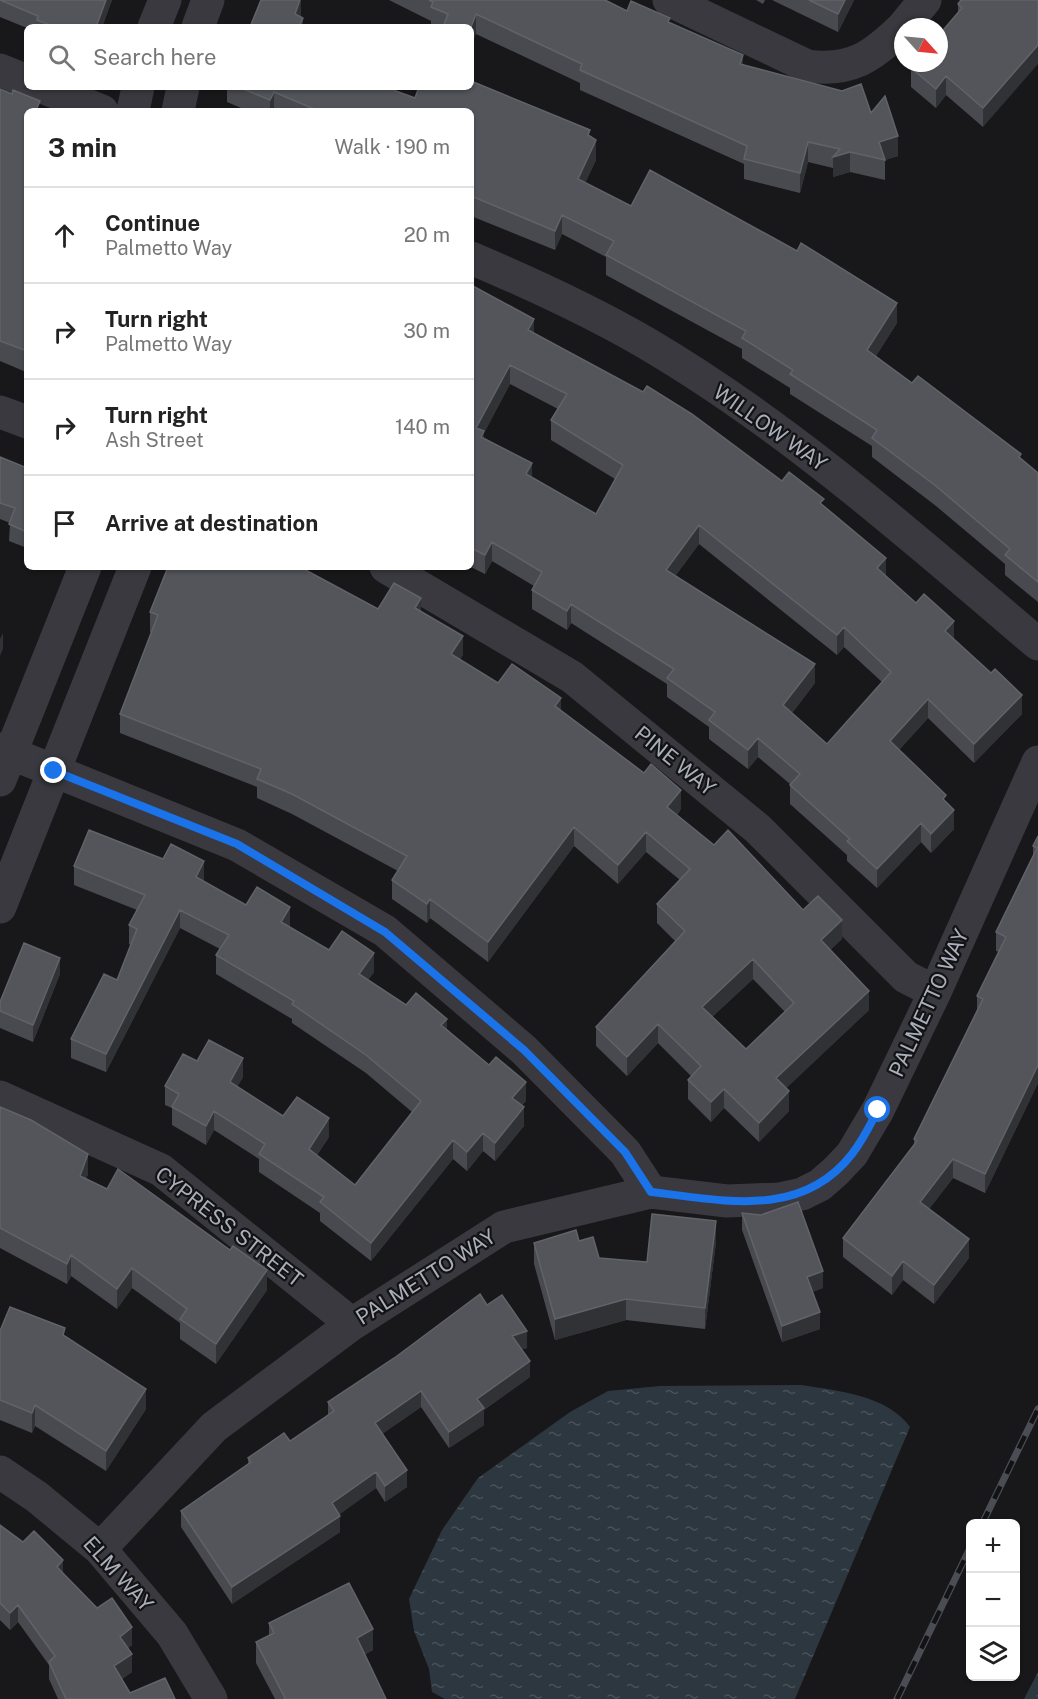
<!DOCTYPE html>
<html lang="en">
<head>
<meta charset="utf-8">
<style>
  body { margin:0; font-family:"Public Sans",sans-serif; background:#f2f2f2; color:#222 }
  .controls { position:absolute; right:18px; bottom:18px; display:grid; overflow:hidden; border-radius:9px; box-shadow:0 2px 4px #0004 }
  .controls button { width:54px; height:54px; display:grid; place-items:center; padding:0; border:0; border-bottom:2px solid #e0e0e0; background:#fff; color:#222; font:30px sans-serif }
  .compass { position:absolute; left:894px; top:18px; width:54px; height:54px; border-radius:50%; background:#fff; box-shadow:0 2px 4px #0004; rotate:117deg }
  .stop { position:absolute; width:18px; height:18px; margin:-14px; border:4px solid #1a73e8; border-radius:50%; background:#fff }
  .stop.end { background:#1a73e8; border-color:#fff; box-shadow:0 2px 6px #0008 }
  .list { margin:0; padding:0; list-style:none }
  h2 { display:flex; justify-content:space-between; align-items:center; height:78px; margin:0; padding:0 24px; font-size:26px }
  h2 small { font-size:20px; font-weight:400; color:#767676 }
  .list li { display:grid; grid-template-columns:39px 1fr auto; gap:18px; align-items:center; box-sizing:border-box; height:96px; padding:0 24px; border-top:2px solid #e0e0e0 }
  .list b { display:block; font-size:22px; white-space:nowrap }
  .list p { margin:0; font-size:20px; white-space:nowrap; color:#767676 }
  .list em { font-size:20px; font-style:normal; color:#767676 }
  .icon { flex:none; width:33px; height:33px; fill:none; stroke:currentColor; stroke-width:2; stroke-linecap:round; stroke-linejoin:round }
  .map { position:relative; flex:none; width:1038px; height:1699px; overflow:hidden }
  .search { position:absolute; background:#fff; box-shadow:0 2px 4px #0004; left:24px; top:24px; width:450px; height:66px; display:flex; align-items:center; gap:15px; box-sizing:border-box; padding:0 21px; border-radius:9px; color:#767676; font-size:22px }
  .panel { position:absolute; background:#fff; box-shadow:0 2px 4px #0004; left:24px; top:108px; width:450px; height:462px; border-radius:9px }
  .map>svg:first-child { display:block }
  .water { fill:url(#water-ripples) }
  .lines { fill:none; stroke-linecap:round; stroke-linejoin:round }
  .street { stroke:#39393f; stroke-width:33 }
  .rail-casing { stroke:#4b4d55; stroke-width:7 }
  .rail { stroke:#131315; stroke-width:4.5; stroke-dasharray:14; stroke-linecap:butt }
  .wall { fill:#494a4f; fill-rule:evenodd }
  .shaded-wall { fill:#313235 }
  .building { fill:#54555b; stroke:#61636a; stroke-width:1.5; fill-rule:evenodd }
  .route { stroke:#1a73e8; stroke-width:8 }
  .labels { text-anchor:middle; stroke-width:4.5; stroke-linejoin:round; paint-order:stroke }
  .street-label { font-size:21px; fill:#a9aebb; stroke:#131315 }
</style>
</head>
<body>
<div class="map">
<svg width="1038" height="1699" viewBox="0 0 1038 1699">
  <defs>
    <pattern id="water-ripples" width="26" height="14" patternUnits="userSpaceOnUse" patternTransform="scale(1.5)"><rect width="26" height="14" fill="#2d373f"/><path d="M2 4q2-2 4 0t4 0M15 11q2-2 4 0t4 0" fill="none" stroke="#495159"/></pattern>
  </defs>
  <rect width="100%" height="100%" fill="#18181a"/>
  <path class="water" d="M801 1385C838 1391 887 1395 910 1427L795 1699H445L432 1692 429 1669 414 1631 409 1599 442 1530 478 1478 570 1412 608 1391 660 1386Z
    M1038 1672V1699H1024Z"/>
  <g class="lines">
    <path class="street" d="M669 0 807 66C851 72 872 57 903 27
      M154 27 165 0
      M198 27 208 0
      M903 27 925 0
      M0 70 27 81
      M42 87 102 111
      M133 111 138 87
      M178 111 183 87
      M471 258C530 283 591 311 646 343 789 427 913 538 1038 644
      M0 412 27 422
      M386 567 572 677 758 829 906 977 935 992
      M0 749 237 845 385 931 524 1050 625 1152 651 1192
      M0 780 85 567
      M0 907 135 567
      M0 1097 161 1170 352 1324
      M0 1472 37 1497 100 1549 172 1634 211 1699
      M100 1549 214 1427 352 1324 504 1227 651 1192 727 1201 779 1199 802 1194 820 1185 836 1171 852 1154 878 1110 935 992 1038 762"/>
    <g class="rail-casing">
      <path id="rail" d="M982 1524 1038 1409
        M897 1699 970 1548"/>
    </g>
    <use href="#rail" class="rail"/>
  </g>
  <path class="wall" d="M0 0H112L102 27H27V28L0 17Z
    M389 0H605L627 11 670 23 743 65 871 113 898 156 885 160V180L850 172 833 177V168L808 162 800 193 744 179V164L580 90V83L476 34 471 27H432L431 26V21Z
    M756 0H765L763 4Z
    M772 0H854L838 32Z
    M1038 0 983 127 946 95 936 108 911 87V68L958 13V4Z
    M227 87H385L415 98 590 136 596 160 585 183 631 206 897 323 876 356 912 383 1021 459 1038 473V602L1005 575V564L936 506 872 457V446L790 394V388L742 358V349L606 275V257L562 234 555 250 471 216V111H248L227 102Z
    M0 89 27 111V391H26V372L0 361Z
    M471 285 534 333 824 506 886 576 954 639 1022 714 974 763 928 718 899 750 946 802 954 829 931 853 921 842 877 888 847 861V855L790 804V784L758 757 748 769 709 739V727L667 697V684L571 623 567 630 532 609V590L534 586 492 561 485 574 471 567ZM510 384 558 409 551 420V440L615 479 596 514 532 478 484 439V433ZM699 544 837 655 844 647 882 682 827 744 792 713 815 683 675 576Z
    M0 457 27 468V548L9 541 10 523 0 519Z
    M378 609 421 611 463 655 460 659 498 683 561 710 681 809 677 815 714 845 842 939 830 950 869 1010 786 1088 789 1111 759 1142 724 1108 711 1122 688 1099V1080L691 1076 658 1043 627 1076 596 1046V1027L675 941 657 923V904L680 880 646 852 618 884 574 846 488 962 430 918 427 923 392 899V880L398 871 292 814 257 798V787L120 733V714L152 632H150V612ZM753 979 785 1012 746 1049 712 1017Z
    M1038 836V1083L985 1193 953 1178 929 1209 969 1258 934 1304 903 1280 892 1295 843 1257V1238L914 1146V1139L977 1010V996L999 952 996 951V932L1033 857V846Z
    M74 866 204 880V881L246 905 290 926 289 927 329 950 374 972 368 980 406 1005 447 1029 526 1101 522 1105 524 1126 495 1161 483 1151 467 1171 453 1159 371 1261 320 1221V1213L259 1172V1159L214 1130 206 1145 172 1125V1108L165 1105V1086L197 1061 243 1077 237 1087 283 1116 329 1137 317 1155 355 1185 412 1112 366 1073 292 1023V1019L216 974V955L220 949 180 928 106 1072 71 1058V1039L117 980 131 945 129 944V925L137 910 74 885Z
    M60 974 33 1042 0 1028V1002Z
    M0 1107 88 1174 86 1179 267 1290 216 1364 180 1339V1323L132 1288 117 1309 71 1276 67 1284 0 1248Z
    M742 1213 823 1288 812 1292 820 1329 782 1342 742 1230Z
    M579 1241 599 1258 647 1262 716 1242 705 1329 626 1320 555 1340 534 1264V1243Z
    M487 1305 527 1348 522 1349 530 1377 484 1410V1425L449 1448 421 1407 382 1434 407 1487 385 1502 376 1488 339 1514 340 1532 232 1604 181 1527V1511L248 1464V1458L290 1441 328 1415V1402Z
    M0 1331 65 1337 146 1409 106 1471 35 1426 32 1433 0 1420Z
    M0 1525 63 1573 132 1645 128 1648 132 1672 122 1679 130 1693 175 1699H58L49 1679V1665L18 1622 10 1630 0 1620Z
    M269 1623 373 1650 364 1655 386 1699H275L256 1663V1642L269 1635Z"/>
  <path class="shaded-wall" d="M106 0H112L102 27H96Z
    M301 0V20L295 14Z
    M845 0H854L838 32V14Z
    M476 14V34L471 47V27Z
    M303 18V27H299Z
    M1038 45V64L983 127V108Z
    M743 55V75L740 64Z
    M946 76V95L936 108V89Z
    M274 92V111H270V100Z
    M898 136V156L885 160 879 142Z
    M596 140V160L578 199V179Z
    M808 142V162L800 193V173Z
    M850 152V172L833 177V157Z
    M562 215V234L555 250V231Z
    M897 303V323L867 370V350Z
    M534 319V338L528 330Z
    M510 365V384L484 433V450L476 428Z
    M532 463V483L526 474Z
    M699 525V544L666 589V570Z
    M492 542V561L485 574V555Z
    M886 558V577L877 568Z
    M421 598V617L415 608Z
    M571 604V623L567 630V611Z
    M954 621V640L945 631Z
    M844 627V647L837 655V635Z
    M3 633V649L0 656V639Z
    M463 636V655L451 673V654Z
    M815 664V683L783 724V705Z
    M1022 695V714L974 763V744Z
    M561 698V717L555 706Z
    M928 699V718L890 760V741Z
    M758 738V757L748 769V750Z
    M681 790V809L667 826V807Z
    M954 810V829L931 853V834Z
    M921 823V842L877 888V869Z
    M574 827V846L488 962V942Z
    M646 832V852L618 884V865Z
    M204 861V880L196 896V877Z
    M430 899V918L427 923V904Z
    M290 907V926L281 941V922Z
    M180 910V928L106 1072V1054Z
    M842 920V939L821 959V940Z
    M374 953V972L359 992V974Z
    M60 958V974L33 1042V1025Z
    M753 959V979L702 1026V1007Z
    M869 991V1010L776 1098V1078Z
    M447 1019V1037L441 1025Z
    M658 1024V1043L627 1076V1057Z
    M243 1058V1077L230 1100V1082Z
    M1038 1065V1083L985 1193V1174Z
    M526 1082V1101L512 1116V1098Z
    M724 1089V1108L711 1122V1102Z
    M789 1091V1111L759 1142V1123Z
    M524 1107V1126L495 1161V1143Z
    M214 1111V1130L206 1145V1126Z
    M329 1118V1137L309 1168V1149Z
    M483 1133V1151L467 1171V1152Z
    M453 1140V1159L371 1261V1243Z
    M88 1154V1174L80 1196V1176Z
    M953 1159V1178L920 1221V1202Z
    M716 1221V1242L705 1329V1308Z
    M969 1239V1258L934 1304V1285Z
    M71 1255V1276L67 1284V1264Z
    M903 1261V1280L892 1295V1276Z
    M132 1268V1288L117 1309V1289Z
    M267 1270V1290L216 1364V1344Z
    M823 1271V1288L807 1294V1277Z
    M626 1299V1320L555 1340V1319Z
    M820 1312V1329L782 1342V1326Z
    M527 1331V1348L512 1352V1336Z
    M530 1361V1377L484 1410V1425L449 1448V1432L477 1399Z
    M146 1389V1409L106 1471V1451Z
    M421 1391V1407L375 1439V1423Z
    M35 1405V1426L32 1433V1413Z
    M407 1470V1487L385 1502V1486Z
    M376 1472V1488L332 1520V1503Z
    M340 1516V1532L232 1604V1587Z
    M63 1560V1578L57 1567Z
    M18 1605V1622L10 1630V1613Z
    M132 1627V1645L120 1654V1637Z
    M373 1629V1650L357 1659V1638Z
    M132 1654V1672L114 1684V1666Z"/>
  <path class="building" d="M0 0H106L96 27H55L37 20 38 16Z
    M261 0H300L295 14 303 18 299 27H250Z
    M429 0H605L627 11 631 1 670 18 668 22 743 55 740 64 842 91 861 84 871 113 885 96 898 136 879 142 885 160 850 152 833 157 840 149 808 142 800 173 744 159 747 146 580 70 582 64 476 14 471 27H443L448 14 431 7 433 2Z
    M809 0H845L838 14Z
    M961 0H1038V45L983 108 946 76 936 89 911 68 915 63H939V35L962 8 958 4Z
    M471 81 590 130 588 135 596 140 578 179 631 206 650 170 797 251 801 243 897 303 867 350 912 383 918 376 1021 454 1019 457 1038 473V582L1005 555 1010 549 936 486 872 438 877 430 790 374 793 370 742 338 746 331 606 255 614 241 562 215 555 231 471 196V111H358L352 109 351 111H319L274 92 270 100 238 87H385L415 98 419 87H471Z
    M0 89 12 94 13 90 40 101 37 108 44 111H27V351L0 341Z
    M471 285 534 319 528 330 643 392 647 386 692 414 782 481 789 472 824 499 820 503 886 558 877 568 916 603 924 594 954 621 945 631 991 673 995 669 1022 695 974 744 928 699 890 741 946 795 943 799 954 810 931 834 921 823 877 869 847 841 850 839 790 785 800 774 758 738 748 750 709 720 715 712 667 678 674 669 571 604 567 611 532 590 542 572 492 542 485 555 471 548ZM510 365 567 394 551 420 623 465 596 514 526 474 532 463 481 437 484 431 476 428ZM699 525 837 635 844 627 891 672 827 744 783 705 815 664 666 570Z
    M0 457 27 468V532L9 524 15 508 0 503Z
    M168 567H300L378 609 394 583 421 598 415 608 463 636 451 654 498 683 512 664 561 698 555 706 644 773 651 764 681 790 667 807 714 845 728 830 803 910 818 896 842 920 821 940 869 991 776 1078 789 1091 759 1123 724 1089 711 1102 688 1080 701 1066 658 1024 627 1057 596 1027 685 931 657 904 690 869 646 832 618 865 574 827 488 942 430 899 427 904 392 880 407 856 292 794 257 779 261 769 120 714 158 615 150 612ZM753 959 794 1003 746 1049 702 1007Z
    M89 830 163 859 171 844 204 861 196 877 246 905 257 887 290 907 281 922 329 950 342 931 374 953 359 974 406 1005 416 993 447 1019 441 1025 489 1065 496 1057 526 1082 512 1098 524 1107 495 1143 483 1133 467 1152 453 1140 371 1243 320 1202 324 1197 259 1154 265 1144 214 1111 206 1126 172 1107 179 1094 165 1086 183 1054 197 1061 209 1040 243 1058 230 1082 283 1116 297 1097 329 1118 309 1149 355 1185 421 1101 366 1055 292 1004 294 1001 216 955 229 935 180 910 106 1054 71 1039 104 974 117 980 137 929 129 925 145 895 74 866Z
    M1038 836V1065L985 1174 953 1159 920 1202 969 1239 934 1285 903 1261 892 1276 843 1238 917 1141 914 1139 983 999 977 996 1006 937 996 932 1037 848 1033 846Z
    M24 943 60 958 33 1025 0 1011V1002Z
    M0 1107 31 1120 88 1154 80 1176 107 1189 118 1169 230 1250 233 1246 267 1270 216 1344 180 1319 187 1309 132 1268 117 1289 71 1255 67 1264 0 1228Z
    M798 1202 823 1271 807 1277 820 1312 782 1326 742 1213 761 1215Z
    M652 1214 716 1221 705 1308 626 1299 555 1319 534 1243 576 1230 579 1241 593 1237 599 1258 647 1262Z
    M480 1294 487 1305 502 1295 527 1331 512 1336 530 1361 477 1399 484 1408 449 1432 421 1391 375 1423 407 1470 385 1486 376 1472 332 1503 340 1516 232 1587 181 1511 251 1462 248 1458 284 1433 290 1441 334 1411 328 1402 397 1356Z
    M10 1307 65 1328 63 1335 146 1389 106 1451 35 1405 32 1413 0 1400V1331Z
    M0 1525 23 1542 34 1531 63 1560 57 1567 97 1608 112 1598 132 1627 120 1637 132 1654 114 1666 130 1693 165 1678 175 1699H66L49 1662 55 1656 18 1605 10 1613 0 1603Z
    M349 1583 373 1629 357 1638 386 1699H284L285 1698 256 1642 274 1633 269 1623Z"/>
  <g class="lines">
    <path class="route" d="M54 771 237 844 385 932 524 1050 625 1152 651 1192C722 1200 801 1220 852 1154 863 1140 870 1125 878 1110"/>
  </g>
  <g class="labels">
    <g class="street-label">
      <text transform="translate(770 428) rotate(35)" y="7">WILLOW WAY</text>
      <text transform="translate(675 761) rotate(39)" y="7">PINE WAY</text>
      <text transform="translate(929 1003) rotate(-65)" y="7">PALMETTO WAY</text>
      <text transform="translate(229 1227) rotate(38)" y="7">CYPRESS STREET</text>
      <text transform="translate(426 1277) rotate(-32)" y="7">PALMETTO WAY</text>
      <text transform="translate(118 1574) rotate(48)" y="7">ELM WAY</text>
    </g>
  </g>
</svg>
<div class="controls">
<button>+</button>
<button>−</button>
<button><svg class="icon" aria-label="layers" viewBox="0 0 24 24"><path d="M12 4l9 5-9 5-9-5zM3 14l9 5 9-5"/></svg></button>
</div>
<svg class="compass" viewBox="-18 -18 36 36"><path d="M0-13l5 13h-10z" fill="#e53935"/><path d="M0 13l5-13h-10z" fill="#767676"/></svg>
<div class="stop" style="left:878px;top:1110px"></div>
<div class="stop end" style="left:54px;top:771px"></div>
<div class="search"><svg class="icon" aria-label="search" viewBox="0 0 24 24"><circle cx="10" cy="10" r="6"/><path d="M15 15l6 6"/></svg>Search here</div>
<section class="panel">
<h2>3 min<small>Walk · 190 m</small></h2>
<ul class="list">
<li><svg class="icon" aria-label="ahead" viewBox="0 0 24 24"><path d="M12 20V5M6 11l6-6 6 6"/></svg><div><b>Continue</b><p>Palmetto Way</p></div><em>20 m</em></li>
<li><svg class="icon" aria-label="right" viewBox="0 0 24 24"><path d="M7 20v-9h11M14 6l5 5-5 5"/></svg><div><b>Turn right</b><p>Palmetto Way</p></div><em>30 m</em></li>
<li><svg class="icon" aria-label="right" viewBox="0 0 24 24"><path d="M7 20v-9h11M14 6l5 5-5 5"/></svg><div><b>Turn right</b><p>Ash Street</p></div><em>140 m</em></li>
<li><svg class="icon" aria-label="arrive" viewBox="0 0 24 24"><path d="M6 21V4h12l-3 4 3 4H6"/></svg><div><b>Arrive at destination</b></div></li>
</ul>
</section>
</div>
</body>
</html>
